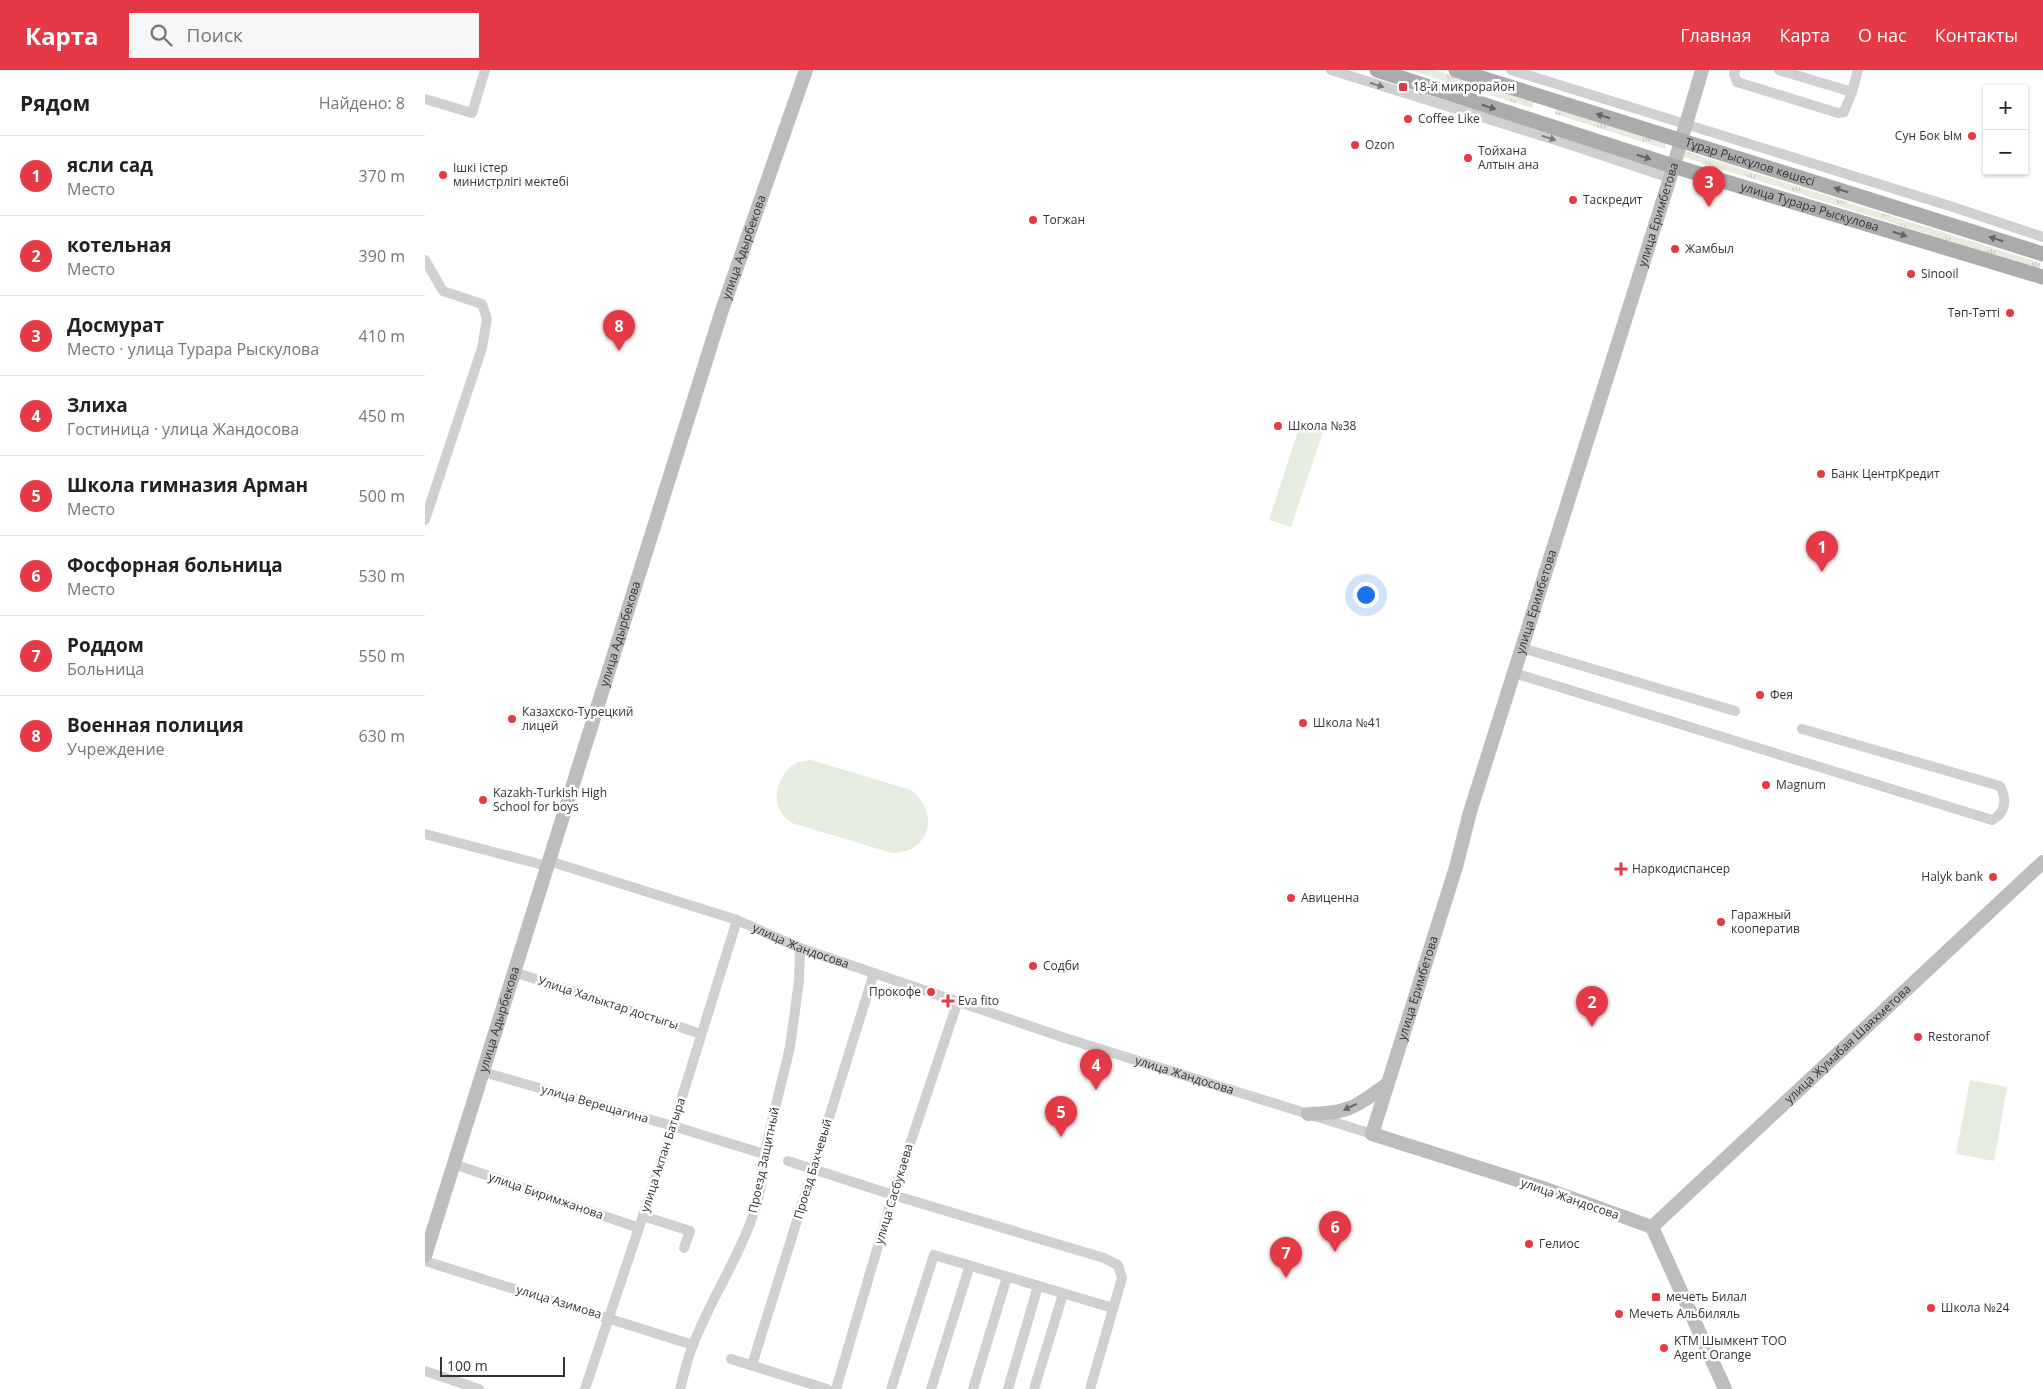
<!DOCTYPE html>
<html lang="ru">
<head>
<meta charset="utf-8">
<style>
  body { margin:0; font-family:"Open Sans",sans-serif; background:#f6f6f6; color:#222 }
  .controls { position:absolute; right:15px; top:15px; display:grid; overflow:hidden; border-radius:0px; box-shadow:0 1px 4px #0004 }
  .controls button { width:45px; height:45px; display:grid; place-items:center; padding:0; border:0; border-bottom:1px solid #e0e0e0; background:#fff; color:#222; font:25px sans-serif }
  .scale { position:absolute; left:15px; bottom:12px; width:125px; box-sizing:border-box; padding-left:5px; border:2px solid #333; border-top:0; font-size:14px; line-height:18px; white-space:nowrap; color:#333; -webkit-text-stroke:4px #fff; paint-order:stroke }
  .you { position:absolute; left:940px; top:524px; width:18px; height:18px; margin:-12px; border:4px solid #fff; border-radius:50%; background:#1a73e8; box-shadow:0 0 0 8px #1a73e833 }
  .badge { display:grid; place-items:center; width:32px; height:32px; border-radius:50%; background:#e63946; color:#fff; font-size:16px; font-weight:700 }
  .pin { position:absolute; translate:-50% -41px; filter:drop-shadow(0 1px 2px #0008) }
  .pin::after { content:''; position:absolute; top:26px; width:18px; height:15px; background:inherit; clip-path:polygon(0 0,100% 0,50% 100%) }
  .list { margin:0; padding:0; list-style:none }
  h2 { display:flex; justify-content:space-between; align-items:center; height:65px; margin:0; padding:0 20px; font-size:21px }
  h2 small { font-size:16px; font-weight:400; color:#767676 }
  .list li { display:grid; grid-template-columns:32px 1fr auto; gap:15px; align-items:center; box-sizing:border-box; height:80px; padding:0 20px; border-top:1px solid #e0e0e0 }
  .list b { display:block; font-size:19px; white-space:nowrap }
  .list p { margin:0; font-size:16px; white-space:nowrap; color:#767676 }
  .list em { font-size:16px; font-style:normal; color:#767676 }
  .icon { flex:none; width:28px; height:28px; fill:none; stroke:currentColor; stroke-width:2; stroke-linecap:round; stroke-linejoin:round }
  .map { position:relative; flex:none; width:1618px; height:1319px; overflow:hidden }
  header { display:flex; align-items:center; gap:30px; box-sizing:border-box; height:70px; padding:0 25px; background:#e63946; color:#fff }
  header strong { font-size:24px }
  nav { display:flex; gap:28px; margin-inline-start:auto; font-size:18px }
  .search { width:350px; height:45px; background:#f6f6f6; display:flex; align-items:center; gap:12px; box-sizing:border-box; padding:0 18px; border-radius:0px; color:#767676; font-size:19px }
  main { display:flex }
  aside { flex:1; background:#fff }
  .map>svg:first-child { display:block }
  .grass { fill:url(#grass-tufts) }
  .pitch { fill:#e6ecdf }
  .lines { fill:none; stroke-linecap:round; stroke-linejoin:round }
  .street { stroke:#d0d0d0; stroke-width:10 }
  .secondary { stroke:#bdbdbd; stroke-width:14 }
  .primary { stroke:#ababab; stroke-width:15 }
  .oneway { fill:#7a7a7a }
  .oneway2 { fill:#636363 }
  .oneway3 { fill:#6a6a6a }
  .poi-dot { fill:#e63946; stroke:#fff; stroke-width:2 }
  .labels { text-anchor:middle; stroke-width:5; stroke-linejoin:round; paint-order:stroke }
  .poi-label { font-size:12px; fill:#333; stroke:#fff; text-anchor:start }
  .street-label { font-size:12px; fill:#333; stroke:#fff }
</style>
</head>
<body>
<header>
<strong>Карта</strong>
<div class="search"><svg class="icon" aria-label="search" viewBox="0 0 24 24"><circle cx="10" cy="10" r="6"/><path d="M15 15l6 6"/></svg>Поиск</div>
<nav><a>Главная</a><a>Карта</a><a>О нас</a><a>Контакты</a></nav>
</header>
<main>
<aside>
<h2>Рядом<small>Найдено: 8</small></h2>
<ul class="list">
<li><span class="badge">1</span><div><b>ясли сад</b><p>Место</p></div><em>370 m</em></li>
<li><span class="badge">2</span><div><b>котельная</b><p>Место</p></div><em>390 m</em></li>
<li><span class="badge">3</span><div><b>Досмурат</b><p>Место · улица Турара Рыскулова</p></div><em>410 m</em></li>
<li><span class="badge">4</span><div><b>Злиха</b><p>Гостиница · улица Жандосова</p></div><em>450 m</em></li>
<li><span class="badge">5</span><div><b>Школа гимназия Арман</b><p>Место</p></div><em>500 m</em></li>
<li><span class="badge">6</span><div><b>Фосфорная больница</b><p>Место</p></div><em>530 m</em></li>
<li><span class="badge">7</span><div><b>Роддом</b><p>Больница</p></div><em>550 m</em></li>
<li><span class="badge">8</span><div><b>Военная полиция</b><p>Учреждение</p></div><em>630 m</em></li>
</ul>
</aside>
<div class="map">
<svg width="1618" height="1319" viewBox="0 0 1618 1319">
  <defs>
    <pattern id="grass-tufts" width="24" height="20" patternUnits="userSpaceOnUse" patternTransform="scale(1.25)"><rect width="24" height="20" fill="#e6ecdf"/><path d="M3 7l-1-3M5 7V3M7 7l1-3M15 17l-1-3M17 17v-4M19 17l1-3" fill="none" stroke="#c6cbc0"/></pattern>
  </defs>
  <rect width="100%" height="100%" fill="#fff"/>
  <path class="grass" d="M984 0H1010L1109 31 1107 38Z
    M1132 37 1241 71 1240 79 1130 44Z
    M1260 81 1616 193 1614 199 1258 87Z"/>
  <path class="pitch" d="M876 352 899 359 866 457 844 450Z
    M386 690 486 720C515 743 506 782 467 783L367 753C362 749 357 745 354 739 347 723 357 698 374 692 378 691 382 691 386 690Z
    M1545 1010 1582 1017 1569 1091 1531 1084Z"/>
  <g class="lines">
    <g class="street">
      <path d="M906 0 1143 74 1245 108"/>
      <path d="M1086 0 1528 137 1618 167"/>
      <path d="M1310 0 1309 4 1312 12 1413 43 1419 42 1427 22 1354 0"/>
      <path d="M1427 22 1433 0"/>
      <path d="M0 29 47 43 60 0"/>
      <path d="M0 190 18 221 57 234 62 249 57 278 0 450"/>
      <path d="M1097 578 1310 641"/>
      <path d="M1089 603 1567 750C1581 743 1582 729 1575 716L1377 659"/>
      <path d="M0 764 122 796"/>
      <path id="s1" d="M124 791 312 850 375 878 640 968 947 1064"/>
      <path d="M89 902 276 964"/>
      <path d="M58 1002 248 1056 339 1084"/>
      <path d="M363 1091 468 1125 679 1188 693 1195 697 1208 665 1319"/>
      <path d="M29 1094 214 1158"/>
      <path d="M218 1146 265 1161 259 1178"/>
      <path d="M0 1191 268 1275"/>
      <path d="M306 1289 402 1319"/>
      <path d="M327 1295 449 903"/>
      <path d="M0 1301 54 1319"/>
      <path d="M160 1319 248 1056 312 850"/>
      <path d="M255 1319C259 1305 262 1289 268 1275 292 1212 339 1155 339 1084L365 977 374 911 375 878"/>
      <path d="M411 1319 468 1125 533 931"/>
      <path d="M466 1319 509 1185 688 1238"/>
      <path d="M506 1319 545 1195"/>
      <path d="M548 1319 582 1207"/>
      <path d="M583 1319 613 1216"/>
      <path d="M609 1319 638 1224"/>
    </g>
    <g class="secondary">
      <path d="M883 1044C922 1044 931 1037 962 1014"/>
      <path id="s2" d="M1227 1157 1121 1119 947 1064 1031 797 1045 742 1245 108 1277 0"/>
      <path id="s3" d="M1227 1157 1618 792"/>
      <path d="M1227 1157 1300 1319"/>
      <path id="s4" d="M0 1186 297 240 381 0"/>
    </g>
    <g class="primary">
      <path id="s5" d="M952 0 1248 96 1618 207"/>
      <path id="s6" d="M1031 0 1618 184"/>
    </g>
  </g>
  <defs><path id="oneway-solid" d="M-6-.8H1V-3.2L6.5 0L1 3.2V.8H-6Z" transform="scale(1.25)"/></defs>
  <g class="oneway">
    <use href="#oneway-solid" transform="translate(952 15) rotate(18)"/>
    <use href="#oneway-solid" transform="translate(1124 68) rotate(17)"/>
  </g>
  <g class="oneway2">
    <use href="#oneway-solid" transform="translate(1064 37) rotate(18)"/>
    <use href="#oneway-solid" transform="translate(1178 46) rotate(-163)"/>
    <use href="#oneway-solid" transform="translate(1219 87) rotate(18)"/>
    <use href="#oneway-solid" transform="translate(1416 120) rotate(-163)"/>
    <use href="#oneway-solid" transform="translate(1475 164) rotate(17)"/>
    <use href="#oneway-solid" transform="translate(1571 169) rotate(-163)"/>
  </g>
  <use class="oneway3" href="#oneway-solid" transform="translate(925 1037) rotate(155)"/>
  <g class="poi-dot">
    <rect x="973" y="12" width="10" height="10" rx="2.5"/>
    <circle cx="983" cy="49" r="5"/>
    <circle cx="1547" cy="66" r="5"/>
    <circle cx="930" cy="75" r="5"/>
    <circle cx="1043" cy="88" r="5"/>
    <circle cx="18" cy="105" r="5"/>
    <circle cx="1148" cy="130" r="5"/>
    <circle cx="608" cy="150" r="5"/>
    <circle cx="1250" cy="179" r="5"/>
    <circle cx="1486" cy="204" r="5"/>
    <circle cx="1585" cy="243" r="5"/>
    <circle cx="853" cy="356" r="5"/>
    <circle cx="1396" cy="404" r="5"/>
    <circle cx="1335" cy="625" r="5"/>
    <circle cx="87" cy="649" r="5"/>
    <circle cx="878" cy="653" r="5"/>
    <circle cx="1341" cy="715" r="5"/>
    <circle cx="58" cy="730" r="5"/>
    <path d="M1193.5 791.5h5v5h5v5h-5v5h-5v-5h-5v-5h5z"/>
    <circle cx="1568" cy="807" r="5"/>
    <circle cx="866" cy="828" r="5"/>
    <circle cx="1296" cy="852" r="5"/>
    <circle cx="608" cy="896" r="5"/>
    <circle cx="506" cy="922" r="5"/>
    <path d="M520.5 923.5h5v5h5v5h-5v5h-5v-5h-5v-5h5z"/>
    <circle cx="1493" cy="967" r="5"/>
    <circle cx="1104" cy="1174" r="5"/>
    <rect x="1226" y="1222" width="10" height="10" rx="2.5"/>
    <circle cx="1506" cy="1238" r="5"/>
    <circle cx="1194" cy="1244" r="5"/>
    <circle cx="1239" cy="1278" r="5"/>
  </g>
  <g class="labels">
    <g class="poi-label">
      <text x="988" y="21">18-й микрорайон</text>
      <text x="993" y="53">Coffee Like</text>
      <text x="1537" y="70" text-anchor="end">Сун Бок Ым</text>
      <text x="940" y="79">Ozon</text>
      <text x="1053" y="85">Тойхана<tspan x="1053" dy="14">Алтын ана</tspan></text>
      <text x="28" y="102">Ішкі істер<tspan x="28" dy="14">министрлігі мектебі</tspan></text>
      <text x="1158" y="134">Таскредит</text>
      <text x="618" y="154">Тогжан</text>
      <text x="1260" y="183">Жамбыл</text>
      <text x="1496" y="208">Sinooil</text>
      <text x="1575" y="247" text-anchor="end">Тәп-Тәтті</text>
      <text x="863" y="360">Школа №38</text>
      <text x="1406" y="408">Банк ЦентрКредит</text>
      <text x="1345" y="629">Фея</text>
      <text x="97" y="646">Казахско-Турецкий<tspan x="97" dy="14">лицей</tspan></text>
      <text x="888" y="657">Школа №41</text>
      <text x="1351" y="719">Magnum</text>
      <text x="68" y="727">Kazakh-Turkish High<tspan x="68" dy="14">School for boys</tspan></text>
      <text x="1207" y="803">Наркодиспансер</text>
      <text x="1558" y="811" text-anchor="end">Halyk bank</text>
      <text x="876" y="832">Авиценна</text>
      <text x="1306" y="849">Гаражный<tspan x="1306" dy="14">кооператив</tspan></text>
      <text x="618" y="900">Содби</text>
      <text x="496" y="926" text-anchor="end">Прокофе</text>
      <text x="533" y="935">Eva fito</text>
      <text x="1503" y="971">Restoranof</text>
      <text x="1114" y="1178">Гелиос</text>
      <text x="1241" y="1231">мечеть Билал</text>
      <text x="1516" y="1242">Школа №24</text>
      <text x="1204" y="1248">Мечеть Альбиляль</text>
      <text x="1249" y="1275">KTM Шымкент ТОО<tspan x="1249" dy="14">Agent Orange</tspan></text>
    </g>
    <g class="street-label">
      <text dy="4" stroke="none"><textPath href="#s6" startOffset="308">Тұрар Рыскұлов көшесі</textPath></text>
      <text dy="4" stroke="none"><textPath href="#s5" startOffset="454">улица Турара Рыскулова</textPath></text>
      <text dy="4" stroke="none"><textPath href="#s2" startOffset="1258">улица Еримбетова</textPath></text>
      <text dy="4" stroke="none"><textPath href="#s4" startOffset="1058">улица Адырбекова</textPath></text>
      <text dy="4" stroke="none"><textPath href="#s2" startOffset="852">улица Еримбетова</textPath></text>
      <text dy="4" stroke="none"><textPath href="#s4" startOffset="652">улица Адырбекова</textPath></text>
      <text dy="4" stroke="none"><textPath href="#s1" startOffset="266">улица Жандосова</textPath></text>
      <text dy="4" stroke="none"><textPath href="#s2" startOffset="448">улица Еримбетова</textPath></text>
      <text transform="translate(183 933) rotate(18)" y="4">Улица Халыктар достыгы</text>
      <text dy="4" stroke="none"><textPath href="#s4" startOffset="248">улица Адырбекова</textPath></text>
      <text dy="4" stroke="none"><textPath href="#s3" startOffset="268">улица Жумабая Шаяхметова</textPath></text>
      <text dy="4" stroke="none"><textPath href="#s1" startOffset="671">улица Жандосова</textPath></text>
      <text transform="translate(170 1034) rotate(16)" y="4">улица Верещагина</text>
      <text transform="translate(238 1085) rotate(-72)" y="4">улица Акпан Батыра</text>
      <text transform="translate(339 1090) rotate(-78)" y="4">Проезд Защитный</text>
      <text transform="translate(388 1099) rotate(-73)" y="4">Проезд Бахчевый</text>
      <text transform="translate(469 1124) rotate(-73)" y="4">улица Сасбукаева</text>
      <text transform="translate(121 1126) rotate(19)" y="4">улица Биримжанова</text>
      <text transform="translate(1145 1129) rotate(19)" y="4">улица Жандосова</text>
      <text transform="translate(134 1232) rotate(17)" y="4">улица Азимова</text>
    </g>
  </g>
</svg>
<div class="controls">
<button>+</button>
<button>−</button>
</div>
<div class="scale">100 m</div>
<div class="you"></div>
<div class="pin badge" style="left:1397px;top:502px">1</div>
<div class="pin badge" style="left:1167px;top:957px">2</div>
<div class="pin badge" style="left:1284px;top:137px">3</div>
<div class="pin badge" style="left:671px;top:1020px">4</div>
<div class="pin badge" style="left:636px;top:1067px">5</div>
<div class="pin badge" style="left:910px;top:1182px">6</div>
<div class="pin badge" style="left:861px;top:1208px">7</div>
<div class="pin badge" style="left:194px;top:281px">8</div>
</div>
</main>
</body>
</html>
